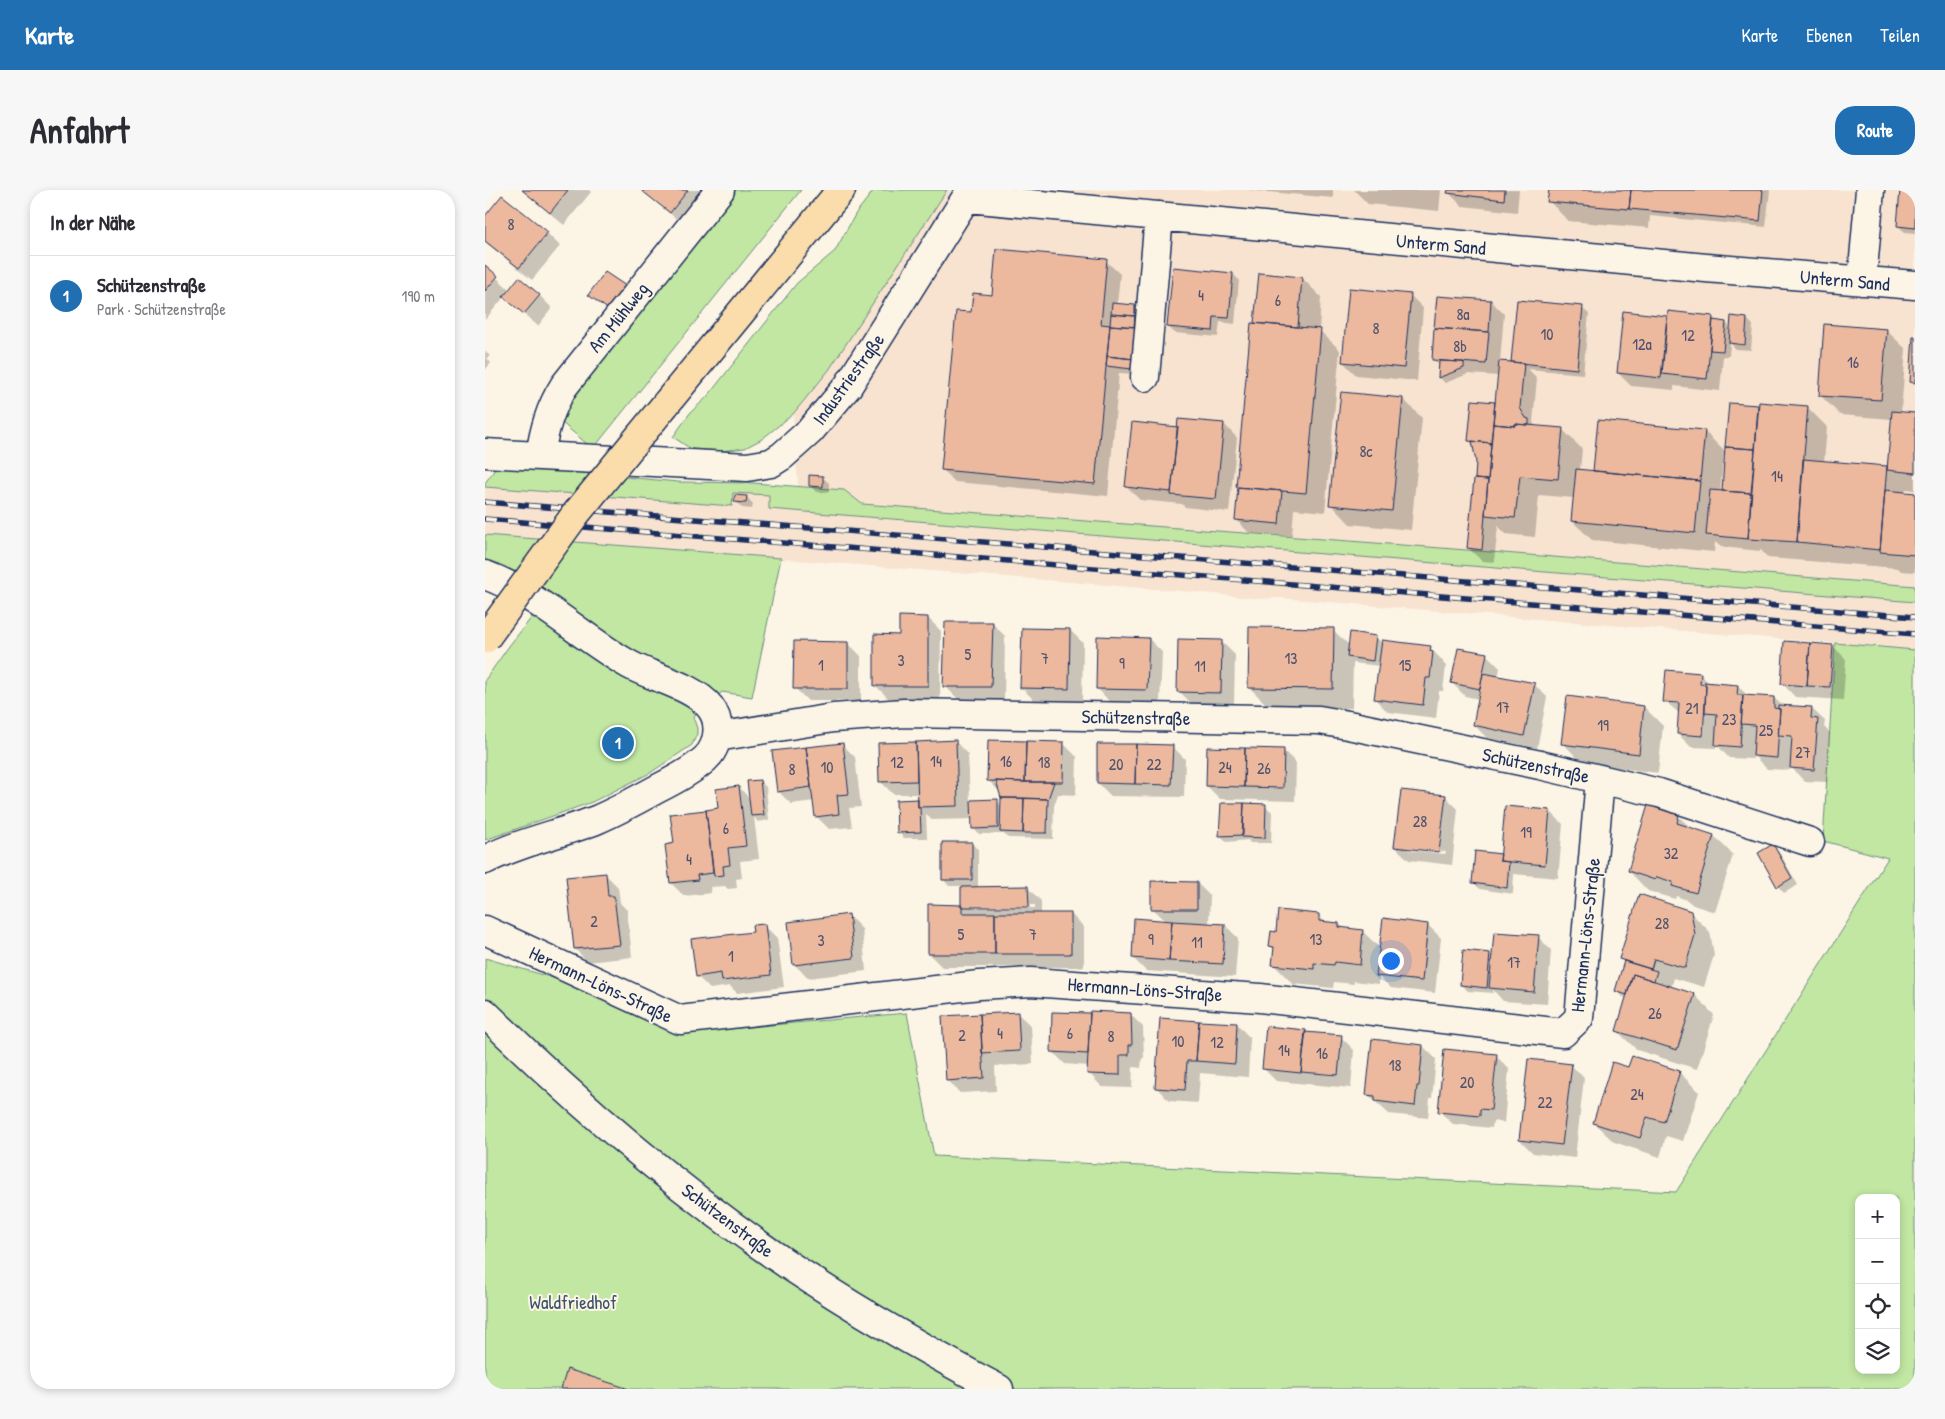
<!DOCTYPE html>
<html lang="de">
<head>
<meta charset="utf-8">
<style>
  body { margin:0; font-family:"Patrick Hand",sans-serif; background:#f7f7f7; color:#2b2b33 }
  .controls { position:absolute; right:15px; bottom:15px; display:grid; overflow:hidden; border-radius:10px; box-shadow:0 2px 8px #0003 }
  .controls button { width:45px; height:45px; display:grid; place-items:center; padding:0; border:0; border-bottom:1px solid #e1e1e2; background:#fff; color:#2b2b33; font:25px sans-serif }
  .you { position:absolute; left:905px; top:770px; width:18px; height:18px; margin:-12px; border:4px solid #fff; border-radius:50%; background:#1a73e8; box-shadow:0 0 0 8px #1a73e833 }
  .badge { display:grid; place-items:center; width:32px; height:32px; border-radius:50%; background:#1f6fb2; color:#fff; font-size:16px; font-weight:700 }
  .pin { position:absolute; translate:-50% -50%; border:2px solid #fff; box-shadow:0 1px 5px #0006 }
  .list { margin:0; padding:0; list-style:none }
  h2 { display:flex; justify-content:space-between; align-items:center; height:65px; margin:0; padding:0 20px; font-size:21px }
  h2 small { font-size:16px; font-weight:400; color:#7c7c81 }
  .list li { display:grid; grid-template-columns:32px 1fr auto; gap:15px; align-items:center; box-sizing:border-box; height:80px; padding:0 20px; border-top:1px solid #e1e1e2 }
  .list b { display:block; font-size:19px; white-space:nowrap }
  .list p { margin:0; font-size:16px; white-space:nowrap; color:#7c7c81 }
  .list em { font-size:16px; font-style:normal; color:#7c7c81 }
  .icon { flex:none; width:28px; height:28px; fill:none; stroke:currentColor; stroke-width:2; stroke-linecap:round; stroke-linejoin:round }
  .map { position:relative; flex:none; width:1430px; height:1199px; overflow:hidden; border-radius:20px }
  header { display:flex; align-items:center; gap:30px; box-sizing:border-box; height:70px; padding:0 25px; background:#1f6fb2; color:#fff }
  header strong { font-size:24px }
  nav { display:flex; gap:28px; margin-inline-start:auto; font-size:18px }
  .intro { display:flex; align-items:center; justify-content:space-between; box-sizing:border-box; height:120px; padding:0 30px }
  h1 { margin:0; font-size:35px }
  .button { padding:12px 22px; border-radius:20px; background:#1f6fb2; color:#fff; font-size:18px; font-weight:700 }
  main { display:flex; gap:30px; padding:0 30px }
  aside { flex:1; background:#fff; border-radius:20px; box-shadow:0 2px 8px #0003 }
  .map>svg:first-child { display:block }
  .built { fill:#f7e3d0 }
  .green { fill:#c1e7a2; stroke:#6e8b80; fill-rule:evenodd }
  .shadow { fill:#0003; fill-rule:evenodd }
  .building { fill:#ecb99e; stroke:#1b2f5e }
  .lines { fill:none; stroke-linecap:round; stroke-linejoin:round }
  .minor-casing { stroke:#1b2f5e; stroke-width:31 }
  .major-casing { stroke:#1b2f5e; stroke-width:31 }
  .minor { stroke:#fcf5e5; stroke-width:28 }
  .major { stroke:#fbddab; stroke-width:28 }
  .rail-casing { stroke:#1b2f5e; stroke-width:5.5 }
  .rail { stroke:#fcf5e5; stroke-width:4; stroke-dasharray:11; stroke-linecap:butt }
  .major-bridge-casing { stroke:#1b2f5e; stroke-width:31; stroke-linecap:butt }
  .major-bridge { stroke:#fbddab; stroke-width:28 }
  .labels { text-anchor:middle; stroke-width:4; stroke-linejoin:round; paint-order:stroke }
  .number-label { font-size:16px; fill:#4f526e }
  .street-label { font-size:19px; fill:#1b2f5e; stroke:#fcf5e5 }
  .park-label { font-size:19px; fill:#3c546c; stroke:#fcf5e5 }
</style>
</head>
<body>
<header>
<strong>Karte</strong>
<nav><a>Karte</a><a>Ebenen</a><a>Teilen</a></nav>
</header>
<div class="intro"><h1>Anfahrt</h1><a class="button">Route</a></div>
<main>
<aside>
<h2>In der Nähe<small></small></h2>
<ul class="list">
<li><span class="badge">1</span><div><b>Schützenstraße</b><p>Park · Schützenstraße</p></div><em>190 m</em></li>
</ul>
</aside>
<div class="map">
<svg width="1430" height="1199" viewBox="0 0 1430 1199">
  <rect width="100%" height="100%" fill="#fcf5e5"/>
  <filter id="ink" filterUnits="userSpaceOnUse"><feTurbulence type="fractalNoise" baseFrequency=".02" numOctaves="2"/><feDisplacementMap in="SourceGraphic" scale="10" xChannelSelector="R" yChannelSelector="G"/><feConvolveMatrix kernelMatrix="1 2 1 2 8 2 1 2 1" color-interpolation-filters="sRGB"/></filter>
  <g filter="url(#ink)">
    <path class="built" d="M462 0H1430V396L956 358 376 314 359 300 313 297 308 224 344 180Z
      M0 297 247 316 248 303 285 305 284 319 1430 412V460L795 408 774 409 731 404 0 345Z"/>
    <path class="green" d="M242 0H316L108 259 70 227Z
      M389 0H462L344 180 308 224 277 249 260 258 237 261 206 259 188 247 205 223 222 207 312 93 350 61 371 23Z
      M13 275 193 292 268 293 359 300 377 314 956 358 1430 396V412L284 319V305L248 303 247 316 0 297V293Z
      M0 345 296 368 267 507 237 502 208 527 212 538V544L207 555 165 583 107 612 0 650V490L24 456 66 403 15 378 0 373Z
      M1350 453 1430 460V1199H0V768L242 839 422 823 449 966 1191 1002 1403 668 1338 651ZM1374 1008H1411V1180H1374Z"/>
    <path class="shadow" d="M37 0H104L106 2 79 35Z
      M156 0H226L199 35Z
      M762 0H848V8Z
      M869 0H956L954 21 883 14Z
      M964 0H1034L1032 22 977 16 964 3Z
      M1065 0H1285L1281 37 1165 26 1164 38 1083 31 1064 11Z
      M1417 0H1430V43L1420 42 1413 36Z
      M0 28 62 43 75 56 47 90 0 52Z
      M621 71 635 84 632 115 650 116 656 123 652 184 634 183 623 306 470 292 457 279 487 124Z
      M0 77 25 100 54 105 67 118 53 136 19 107 0 130Z
      M748 84 754 90 750 134 735 132 733 147 690 143 683 137Z
      M775 84 817 88 836 107 834 140 855 160 840 322 809 319 807 346 764 343 751 329Z
      M143 99 133 128 105 105Z
      M925 105 938 118 932 191 871 185 858 172Z
      M1006 111 1019 124 1015 172 1027 173 1097 118 1104 124 1098 184 1043 179 1052 188 1048 232 1050 236 1077 239 1097 259 1095 281 1109 283 1219 241 1239 261 1235 302H1238L1273 216 1275 218 1322 217 1342 237 1339 272 1403 277 1407 229 1355 225 1335 205 1401 140 1421 159 1416 223 1430 224V300L1421 299 1420 303 1430 304V382L1416 381 1413 378 1283 368 1275 359V361L1236 357 1230 352 1229 362 1107 350 1087 331 1089 308 1054 305 1050 347 1021 344 1013 336 1009 372 997 371 983 358 992 272 989 255 985 251 988 211 1011 213 1014 186 983 184 960 193 954 187 955 176 948 169Z
      M1139 122 1184 127H1227L1232 132 1241 133 1246 139 1262 129 1268 135 1266 160 1251 159 1245 153 1244 166H1238L1235 201 1189 196V200L1146 196 1133 183Z
      M0 161 5 166 2 168 6 173 0 180Z
      M918 209 937 228 926 340 865 334 846 314Z
      M739 234 752 248 744 322 700 317 697 314 655 310 642 297 694 238Z
      M337 287 344 293V302H331L325 295Z
      M262 307 268 314 267 319 257 318 251 312Z
      M443 428 456 441 455 509 403 508 390 495 415 446Z
      M507 433 520 446 519 510 473 509 460 496Z
      M585 440 598 453 597 512 550 511 537 498Z
      M848 440 865 456 891 447 898 454 945 458 958 471V473L961 476 958 501H954L951 528 903 522 890 509 895 476 868 473 867 518 784 517 764 497Z
      M664 449 677 462 675 513 625 512 612 498Z
      M737 452 750 465 749 515 707 514 694 501Z
      M363 453 376 466V511H323L310 498Z
      M1348 456 1361 469 1358 510 1310 507 1297 493Z
      M1002 465 1015 478 1013 487 1049 494 1062 507 1052 558 1002 548 989 535 994 509 980 506 967 493Z
      M1215 484 1225 494 1253 496 1264 507 1289 508 1298 516 1326 518 1340 531 1339 537 1345 543 1342 592 1319 591 1305 576V580L1282 579 1268 565V569L1244 568 1231 554V558L1206 557 1193 544 1195 524 1180 511Z
      M1159 517 1178 536 1173 583 1097 573 1078 553Z
      M470 551 483 565 485 611H512L517 616 516 603 503 590 579 554 592 567 591 605 573 604 569 616 568 649 523 648 519 644H494L488 638V629L447 630 441 624 442 648H419L413 642 434 610V604H408L395 591 394 554Z
      M357 554 370 567 376 617 364 618 367 637 344 639 331 626 329 611 306 614 293 601 288 562Z
      M687 556 700 569 699 607 626 606 613 593Z
      M798 560 811 573 810 611 735 609 722 596Z
      M275 591 281 597 284 630 273 632 269 627 274 669 255 671 257 688 251 689 252 698 243 699 240 696 225 697 226 703 199 706 186 693 190 655 186 625 235 619 254 597 265 609Z
      M960 606 973 619 967 675 924 670 910 657ZM923 658 961 662 960 664 923 660Z
      M780 616 787 622 786 653H765L763 650 742 652 736 646Z
      M1065 621 1078 634 1073 688 1029 684 1028 704 995 699 989 693Z
      M1193 626 1206 638 1229 646 1248 665 1230 722 1208 715 1202 710 1191 706 1190 709 1163 701 1144 681Z
      M486 653 493 659V698H543L556 711V724H586L599 737V777H457L444 764 477 716V696H464L458 689ZM488 715H550V718H488Z
      M1288 656 1294 662 1313 695 1299 703 1293 696Z
      M120 684 133 697 135 713 142 720 147 767 103 772 90 759Z
      M712 693 725 706 724 734 740 735 753 748 750 787 661 781 648 768 681 731 667 718Z
      M1205 722 1225 742 1229 765 1219 797 1189 788 1186 798 1210 805 1229 825 1212 879 1152 860 1132 841 1142 808 1138 807 1131 800 1140 773 1135 769Z
      M364 726 377 739 381 781 323 788 310 775Z
      M834 726 841 733 854 734 859 739 878 742 896 759 943 735 956 748 950 803 906 798 894 787V794L869 791V794L849 792 848 798 808 794 788 774 790 760 785 756 792 743Z
      M279 735 292 748 299 797 252 803 245 796 225 799 212 786Z
      M1053 747 1066 760 1062 814 1018 811 1008 800V803L983 801 976 795 1004 764 1008 767Z
      M532 823 546 836 548 874 510 876 511 901 475 903 462 890Z
      M645 824 658 837 659 868H657L656 878 648 877 647 898 617 897 604 883V876L580 874 567 861Z
      M676 829 752 834 765 848 763 887 715 883 713 913 684 911 671 897Z
      M820 841 822 843 856 847 869 860 866 898 791 891 778 878Z
      M938 856 951 869 947 908H945L943 928 904 924 882 904Z
      M1011 866 1024 879 1019 933 1008 931 1007 938 968 934 954 921Z
      M1086 875 1099 888 1090 968 1048 963 1035 950Z
      M1194 882 1214 902 1198 951 1181 946 1175 967 1129 952 1109 933Z"/>
    <path class="building" d="M37 0H83L65 23Z
      M156 0H203L185 23Z
      M963 0H1020L1019 10 962 3Z
      M1064 0H1146L1144 19 1062 12Z
      M1146 0H1278L1275 31 1144 19Z
      M1415 0H1430V38L1412 36Z
      M17 5 63 42 34 78 0 51V26Z
      M511 59 622 69 616 134 625 135 610 294 456 280 471 121 486 122 488 103 507 105Z
      M0 75 13 86 0 101Z
      M688 77 748 83 744 128 729 127 728 141 682 137Z
      M120 82 144 98 127 122 103 105Z
      M774 83 817 87 813 137 769 133Z
      M34 87 55 105 39 124 18 107Z
      M864 98 926 104 919 178 857 172Z
      M952 106 1006 110 1004 142 949 138Z
      M1032 110 1098 116 1092 179 1026 172Z
      M627 113 650 115V126L626 124Z
      M1138 121 1182 126 1176 188 1132 183Z
      M1183 121 1228 126 1222 189 1177 184Z
      M626 124 650 126 649 137 625 135Z
      M1246 126 1262 128 1260 155 1244 153Z
      M1228 130 1241 132 1238 161 1225 160Z
      M766 133 836 139 821 303 751 297Z
      M1339 134 1402 139 1396 210 1334 206Z
      M625 135 654 137 650 169 622 166Z
      M949 138 1004 142 1001 174 947 170Z
      M1428 146H1430V193L1425 192Z
      M622 166 648 169 647 179 621 176Z
      M954 171 979 172V178L953 188Z
      M1014 171 1039 173 1035 218 1041 228 1044 229V235L1030 234V236L1008 234Z
      M856 202 918 208 907 321 844 315Z
      M987 210 1010 212 1006 253 983 251Z
      M1274 212 1323 216 1312 352 1263 349Z
      M1244 213 1273 215 1270 259 1240 257Z
      M1407 221 1430 223V283L1402 280Z
      M693 229 739 233 731 309 686 305Z
      M1113 230 1220 240 1215 291 1108 281Z
      M647 232 693 237 686 302 640 297Z
      M1008 234 1030 236V234L1078 238 1073 289 1035 286 1030 328 1000 325Z
      M987 251 1006 253 1003 290 990 289 991 272Z
      M1240 257 1270 259 1266 303 1237 301Z
      M1318 269 1402 276 1395 360 1312 352Z
      M1091 279 1215 291 1210 343 1086 331Z
      M324 285 338 286V297L324 296Z
      M989 289 1003 290 997 360 982 358Z
      M753 297 797 301 794 334 750 330Z
      M1225 300 1266 303 1263 349 1221 345Z
      M1400 300 1430 303V365L1395 362Z
      M250 305 262 306 261 313 249 312Z
      M414 426 443 427V496H389V444L414 445Z
      M460 432H508L506 497H458Z
      M764 437 849 438 848 499 763 498Z
      M537 438 585 439 584 499 535 498Z
      M865 442 891 446 888 471 862 467Z
      M612 446 664 448 662 500 611 499Z
      M693 449 737 450 736 503 692 502Z
      M897 450 946 456 945 461 948 462 945 488H941L938 515 889 509Z
      M309 451 363 452V499H308Z
      M1299 451 1325 453 1322 496 1296 494Z
      M1325 453 1348 455 1345 497 1322 496Z
      M973 458 1002 463 995 499 966 493Z
      M1181 480 1216 483 1215 494 1221 495 1218 546 1192 544 1194 513 1178 512Z
      M998 483 1050 493 1039 546 988 535Z
      M1219 492 1253 495 1252 505H1258L1255 557 1230 555 1232 524 1220 523 1221 495Z
      M1258 505 1289 507V518L1295 519 1292 568 1268 566 1270 535 1256 534Z
      M1082 506 1159 516 1154 564 1076 554Z
      M1293 515 1327 517 1326 528 1333 529 1329 580 1305 578 1307 546 1293 545 1295 519H1293Z
      M471 550 473 616 433 617 431 552Z
      M503 550 541 551 540 592 502 591Z
      M541 551 579 552 578 592H540Z
      M431 552 432 591 394 592 393 553Z
      M358 553 364 604 352 605 354 624 330 627 321 557Z
      M612 554H651L650 594 612 593Z
      M651 554 688 555 686 595 650 594Z
      M321 557 326 597 292 602 287 561Z
      M722 557 760 558 759 597 721 596Z
      M760 558 799 559 798 598 759 597Z
      M275 590 279 625 266 626 262 591Z
      M511 591 540 592H569L563 609 516 608Z
      M254 596 261 656 243 658 245 675 238 676 239 685 229 686 221 620 233 618 231 599Z
      M916 600 961 605 954 662 909 657Z
      M516 608H539L538 643 515 642Z
      M539 608 563 609 562 643H538Z
      M433 609V617H435L436 642 412 643 411 610Z
      M513 609V638L487 639 486 610Z
      M736 613H759L758 645 734 646Z
      M759 613 781 614 780 648 757 647Z
      M1163 615 1194 625 1192 633 1229 645 1211 703 1187 696 1188 692 1172 687 1170 690 1143 681Z
      M1020 616 1065 620 1060 675 1015 671Z
      M221 620 228 683 212 685 213 690 185 693 180 655 189 653 185 624Z
      M457 652H487V690H457Z
      M1288 654 1307 688 1292 697 1273 663Z
      M990 661 1016 664 1015 671 1024 672 1022 698 987 693Z
      M121 683 123 706H129L135 755 89 759 81 687Z
      M666 691 712 692V719H666Z
      M543 696 544 717H477L476 715V697Z
      M1154 704 1206 721 1210 745 1200 778 1169 769 1166 779 1134 769Z
      M443 714 477 715V723H510V764H443Z
      M793 720 834 724V731L854 733V737L878 740 875 775 850 772 849 775 829 773V779L787 775 789 757 784 756 786 741 791 742Z
      M510 723H586V764H510Z
      M364 724 369 768 308 775 303 732Z
      M649 728 687 731 684 771 647 768Z
      M898 728 943 734 937 791 891 786Z
      M687 731 740 734 738 774 684 771Z
      M280 734 286 785 237 791 236 783 211 787 206 749 268 742 267 735Z
      M1009 742 1054 745 1049 802 1004 798Z
      M978 760 1005 763 1002 798 975 795Z
      M1139 771 1172 781 1169 791 1148 784 1142 805 1130 801Z
      M1148 784 1210 804 1192 860 1131 841Z
      M605 821 646 823 647 855H644V865H635V885L602 884Z
      M533 822 535 861 497 863 495 824Z
      M567 822 605 823 603 864 566 862Z
      M495 824 499 888 461 891 457 826Z
      M675 828 714 831 711 871H702L700 900 670 898Z
      M714 831 752 833 750 874 711 871Z
      M781 836 821 840 816 883 777 879Z
      M820 842 857 845 853 885 816 882Z
      M887 849 938 855 934 896H932L930 916 890 911V906L881 905Z
      M959 859 1012 864 1006 920 995 919V926L953 922Z
      M1147 866 1195 881 1179 932 1162 927 1155 948 1108 933 1127 872 1143 877Z
      M1043 869 1087 874 1077 955 1034 950Z
      M82 1179 144 1199H76Z"/>
    <g class="lines">
      <g class="minor-casing">
        <path id="minor" d="M483 8 1221 78 1430 95
          M1377 91 1385 0
          M660 187 674 26
          M0 263 262 277 286 273 297 266 325 241 363 196 486 0
          M55 266C59 240 65 218 79 196L235 0
          M0 385C55 405 95 447 145 475 169 488 208 496 225 517 237 532 234 556 220 569 207 581 188 591 172 599 152 610 132 621 111 630 75 644 35 652 0 670
          M232 547 348 528 419 523 834 530 863 535 1055 575 1174 603 1325 652
          M0 740 195 830 494 795 546 792 775 808 1078 843 1094 828 1115 589
          M0 823C94 915 196 1003 305 1076 373 1121 442 1161 514 1199"/>
      </g>
      <g class="major-casing">
        <path id="major" d="M180 215 356 0"/>
      </g>
      <use href="#minor" class="minor"/>
      <use href="#major" class="major"/>
      <g class="rail-casing">
        <path id="rail" d="M0 312 1430 427
          M0 329 1430 444"/>
      </g>
      <use href="#rail" class="rail"/>
      <g class="major-bridge-casing">
        <path id="major-bridge" d="M0 449 90 325 180 215"/>
      </g>
      <use href="#major-bridge" class="major-bridge"/>
    </g>
  </g>
  <g class="labels">
    <g class="number-label">
      <text x="26" y="40">8</text>
      <text x="716" y="111">4</text>
      <text x="793" y="116">6</text>
      <text x="978" y="130">8a</text>
      <text x="891" y="144">8</text>
      <text x="1062" y="150">10</text>
      <text x="1203" y="151">12</text>
      <text x="1157" y="160">12a</text>
      <text x="975" y="162">8b</text>
      <text x="1368" y="178">16</text>
      <text x="881" y="267">8c</text>
      <text x="1292" y="292">14</text>
      <text x="483" y="470">5</text>
      <text x="560" y="474">7</text>
      <text x="806" y="474">13</text>
      <text x="416" y="476">3</text>
      <text x="637" y="479">9</text>
      <text x="336" y="481">1</text>
      <text x="920" y="481">15</text>
      <text x="715" y="482">11</text>
      <text x="1018" y="523">17</text>
      <text x="1207" y="524">21</text>
      <text x="1244" y="535">23</text>
      <text x="1118" y="541">19</text>
      <text x="1281" y="546">25</text>
      <text x="1318" y="568">27</text>
      <text x="451" y="577">14</text>
      <text x="521" y="577">16</text>
      <text x="412" y="578">12</text>
      <text x="559" y="578">18</text>
      <text x="631" y="580">20</text>
      <text x="669" y="580">22</text>
      <text x="342" y="583">10</text>
      <text x="740" y="583">24</text>
      <text x="779" y="584">26</text>
      <text x="307" y="585">8</text>
      <text x="935" y="637">28</text>
      <text x="241" y="644">6</text>
      <text x="1041" y="648">19</text>
      <text x="1186" y="669">32</text>
      <text x="204" y="675">4</text>
      <text x="109" y="737">2</text>
      <text x="1177" y="739">28</text>
      <text x="476" y="750">5</text>
      <text x="548" y="750">7</text>
      <text x="666" y="755">9</text>
      <text x="831" y="755">13</text>
      <text x="336" y="756">3</text>
      <text x="712" y="758">11</text>
      <text x="246" y="772">1</text>
      <text x="1029" y="778">17</text>
      <text x="1170" y="829">26</text>
      <text x="515" y="849">4</text>
      <text x="585" y="849">6</text>
      <text x="477" y="851">2</text>
      <text x="626" y="852">8</text>
      <text x="693" y="857">10</text>
      <text x="732" y="858">12</text>
      <text x="799" y="866">14</text>
      <text x="837" y="869">16</text>
      <text x="910" y="881">18</text>
      <text x="982" y="898">20</text>
      <text x="1152" y="910">24</text>
      <text x="1060" y="918">22</text>
    </g>
    <g class="street-label">
      <text transform="translate(956 54) rotate(5)" y="7">Unterm Sand</text>
      <text transform="translate(1360 90) rotate(5)" y="7">Unterm Sand</text>
      <text transform="translate(133 127) rotate(-51)" y="7">Am Mühlweg</text>
      <text transform="translate(363 189) rotate(-54)" y="7">Industriestraße</text>
      <text transform="translate(651 527) rotate(1)" y="7">Schützenstraße</text>
      <text transform="translate(1051 575) rotate(12)" y="7">Schützenstraße</text>
      <text transform="translate(1100 745) rotate(-84)" y="7">Hermann-Löns-Straße</text>
      <text transform="translate(116 794) rotate(25)" y="7">Hermann-Löns-Straße</text>
      <text transform="translate(660 799) rotate(4)" y="7">Hermann-Löns-Straße</text>
      <text transform="translate(243 1030) rotate(37)" y="7">Schützenstraße</text>
    </g>
    <g class="park-label">
      <text x="88" y="1119">Waldfriedhof</text>
    </g>
  </g>
</svg>
<div class="controls">
<button>+</button>
<button>−</button>
<button><svg class="icon" aria-label="locate" viewBox="0 0 24 24"><circle cx="12" cy="12" r="6"/><path d="M12 2v4M12 18v4M2 12h4M18 12h4"/></svg></button>
<button><svg class="icon" aria-label="layers" viewBox="0 0 24 24"><path d="M12 4l9 5-9 5-9-5zM3 14l9 5 9-5"/></svg></button>
</div>
<div class="you"></div>
<div class="pin badge" style="left:133px;top:553px">1</div>
</div>
</main>
</body>
</html>
